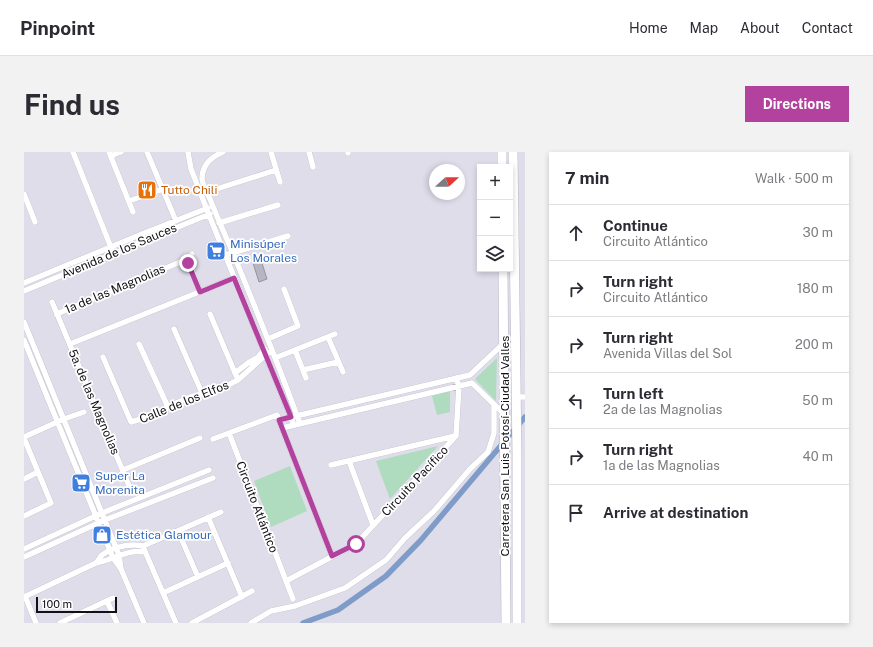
<!DOCTYPE html>
<html lang="en">
<head>
<meta charset="utf-8">
<style>
  body { margin:0; font-family:"Public Sans",sans-serif; background:#f2f2f3; color:#2b2b33 }
  .controls { position:absolute; right:12px; top:12px; display:grid; overflow:hidden; border-radius:0px; box-shadow:0 2px 6px #0003 }
  .controls button { width:36px; height:36px; display:grid; place-items:center; padding:0; border:0; border-bottom:1px solid #e1e1e2; background:#fff; color:#2b2b33; font:20px sans-serif }
  .compass { position:absolute; left:405px; top:12px; width:36px; height:36px; border-radius:50%; background:#fff; box-shadow:0 2px 6px #0003; rotate:69deg }
  .scale { position:absolute; left:12px; bottom:10px; width:81px; box-sizing:border-box; padding-left:4px; border:2px solid #111015; border-top:0; font-size:11px; line-height:14px; white-space:nowrap; color:#111015; -webkit-text-stroke:3px #fff; paint-order:stroke }
  .stop { position:absolute; width:12px; height:12px; margin:-9px; border:3px solid #b2429e; border-radius:50%; background:#fff }
  .stop.end { background:#b2429e; border-color:#fff; box-shadow:0 1px 4px #0008 }
  .list { margin:0; padding:0; list-style:none }
  h2 { display:flex; justify-content:space-between; align-items:center; height:52px; margin:0; padding:0 16px; font-size:17px }
  h2 small { font-size:13px; font-weight:400; color:#7c7c81 }
  .list li { display:grid; grid-template-columns:26px 1fr auto; gap:12px; align-items:center; box-sizing:border-box; height:56px; padding:0 16px; border-top:1px solid #e1e1e2 }
  .list b { display:block; font-size:15px; white-space:nowrap }
  .list p { margin:0; font-size:13px; white-space:nowrap; color:#7c7c81 }
  .list em { font-size:13px; font-style:normal; color:#7c7c81 }
  .icon { flex:none; width:22px; height:22px; fill:none; stroke:currentColor; stroke-width:2; stroke-linecap:round; stroke-linejoin:round }
  .map { position:relative; flex:none; width:501px; height:471px; overflow:hidden; border-radius:0px }
  header { display:flex; align-items:center; gap:24px; box-sizing:border-box; height:56px; padding:0 20px; background:#fff; border-bottom:1px solid #e1e1e2 }
  header strong { font-size:19px }
  nav { display:flex; gap:22px; margin-inline-start:auto; font-size:14px }
  .intro { display:flex; align-items:center; justify-content:space-between; box-sizing:border-box; height:96px; padding:0 24px }
  h1 { margin:0; font-size:28px }
  .button { padding:10px 18px; border-radius:0px; background:#b2429e; color:#fff; font-size:14px; font-weight:700 }
  main { display:flex; gap:24px; padding:0 24px }
  aside { flex:1; background:#fff; border-radius:0px; box-shadow:0 2px 6px #0003 }
  .map>svg:first-child { display:block }
  .green { fill:#afdbbf }
  .lines { fill:none; stroke-linecap:round; stroke-linejoin:round }
  .canal { stroke:#7e9cc7; stroke-width:5.5 }
  .building { fill:#b7b5c2; stroke:#9694a0 }
  .street-casing { stroke:#b8b6c3; stroke-width:6 }
  .primary-casing { stroke:#b8b6c3; stroke-width:10 }
  .street { stroke:#fff; stroke-width:5.5 }
  .primary { stroke:#fff; stroke-width:9 }
  .route { stroke:#b2429e; stroke-width:5 }
  .labels { text-anchor:middle; stroke-width:3.5; stroke-linejoin:round; paint-order:stroke }
  .food-label { font-size:12px; fill:#c56008; stroke:#fff; text-anchor:start }
  .shop-label { font-size:12px; fill:#366cbe; stroke:#fff; text-anchor:start }
  .street-label { font-size:12px; fill:#111015; stroke:#fff }
</style>
</head>
<body>
<header>
<strong>Pinpoint</strong>
<nav><a>Home</a><a>Map</a><a>About</a><a>Contact</a></nav>
</header>
<div class="intro"><h1>Find us</h1><a class="button">Directions</a></div>
<main>
<div class="map">
<svg width="501" height="471" viewBox="0 0 501 471">
  <rect width="100%" height="100%" fill="#dfddea"/>
  <path class="green" d="M473 206 472 249 451 227Z
    M426 239V260L413 263 408 244Z
    M414 294 366 347 352 309Z
    M266 314 283 359 247 375 230 329Z"/>
  <g class="lines">
    <path class="canal" d="M279 471 314 458 362 424 397 388 501 265"/>
  </g>
  <path class="building" d="M237 108 243 127 235 130 229 111Z"/>
  <g class="lines">
    <g class="street-casing">
      <path id="street" d="M49 0 88 98
        M85 0 109 60
        M123 0 152 69
        M164 0 167 17 185 63 270 273
        M199 0C187 5 178 13 178 27 179 34 183 41 186 47 193 65 201 83 209 101 232 157 255 214 276 272
        M247 0 256 30
        M285 0 289 15
        M324 0V1
        M87 5 91 2 97 0
        M183 40 252 18
        M0 42 11 70
        M105 49 139 37
        M195 71 254 53
        M205 102 264 84
        M161 108 165 111 176 140
        M0 131 118 82 184 56
        M0 139 132 84 186 62
        M28 150 106 336
        M186 162 214 228
        M33 163 35 161 161 108 168 102
        M0 170 95 403 97 417
        M150 177 178 241
        M304 185 319 220
        M244 187 274 174 260 137
        M0 188 89 406 97 417 120 471
        M46 192 210 126
        M115 192 144 255
        M271 198 282 226
        M79 205 107 270 124 265 135 260 144 255 161 247 190 238 206 232 214 228 244 201
        M251 206 311 182
        M279 218 314 210
        M211 221 224 211 233 206 241 197
        M492 245H501
        M255 268 446 223 480 191
        M258 276 448 231 480 262
        M205 281 269 447
        M0 285 40 267 60 260
        M0 286 27 351 0 364
        M189 287 253 263 308 404
        M325 309 349 373
        M307 313 431 284
        M99 318 176 286
        M0 327 14 320
        M184 365 218 445
        M154 379 174 425
        M0 397 78 361 185 318
        M120 397 152 471
        M0 405 81 368 189 326
        M72 411C74 409 76 405 78 403 89 395 106 391 119 394L197 360
        M262 429 332 392 432 284 435 234 432 226
        M139 441 204 411
        M1 444 12 471
        M0 445 72 411C90 408 102 397 121 400
        M83 449 93 471
        M36 471 89 446
        M168 471 228 439
        M227 471 247 459 271 454 321 436 362 408 381 386 410 359 446 317 464 300 470 281V252"/>
    </g>
    <g class="primary-casing">
      <path id="primary" d="M478 0V15
        M489 0 493 303V471
        M479 117 482 471"/>
    </g>
    <use href="#street" class="street"/>
    <use href="#primary" class="primary"/>
  </g>
  <g class="lines">
    <path class="route" d="M164 111 176 140 210 126 267 265 255 268 308 404 332 392"/>
  </g>
  <defs>
    <g id="restaurant-square" transform="scale(1)"><rect x="-9" y="-9" width="18" height="18" rx="4" fill="#e8710a" stroke="#fff"/><path d="M-5-6h1v4h1v-4h1v4h1v-4h1v5L-1.5 .5V6h-2V.5L-5-1ZM5-6V6H3V1.5H1.5Q1.5-4 5-6Z" fill="#fff"/></g>
    <g id="supermarket-square" transform="scale(1)"><rect x="-9" y="-9" width="18" height="18" rx="4" fill="#3f7fe0" stroke="#fff"/><path d="M-6-5.5h2.5l.6 2H6L4.5 2H-2.5L-4.4-4H-6ZM-1.5 3.2a1.3 1.3 0 1 0 .1 0ZM3 3.2a1.3 1.3 0 1 0 .1 0Z" fill="#fff"/></g>
    <g id="shop-square" transform="scale(1)"><rect x="-9" y="-9" width="18" height="18" rx="4" fill="#3f7fe0" stroke="#fff"/><path d="M-5-2.5h2.3a2.7 3.5 0 0 1 5.4 0H5L5.5 6h-11ZM-1.5-2.5h3a1.5 2.3 0 0 0-3 0Z" fill="#fff"/></g>
  </defs>
  <g fill-rule="evenodd">
    <use href="#restaurant-square" x="123" y="38"/>
    <use href="#supermarket-square" x="192" y="99"/>
    <use href="#supermarket-square" x="57" y="331"/>
    <use href="#shop-square" x="78" y="383"/>
  </g>
  <g class="labels">
    <g class="food-label">
      <text x="137" y="42">Tutto Chili</text>
    </g>
    <g class="shop-label">
      <text x="206" y="96">Minisúper<tspan x="206" dy="14">Los Morales</tspan></text>
      <text x="71" y="328">Super La<tspan x="71" dy="14">Morenita</tspan></text>
      <text x="92" y="387">Estética Glamour</text>
    </g>
    <g class="street-label">
      <text transform="translate(95 99) rotate(-23)" y="4">Avenida de los Sauces</text>
      <text transform="translate(91 137) rotate(-23)" y="4">1a de las Magnolias</text>
      <text transform="translate(70 250) rotate(67)" y="4">5a. de las Magnolias</text>
      <text transform="translate(160 250) rotate(-22)" y="4">Calle de los Elfos</text>
      <text transform="translate(481 294) rotate(-90)" y="4">Carretera San Luis Potosí-Ciudad Valles</text>
      <text transform="translate(391 329) rotate(-47)" y="4">Circuito Pacífico</text>
      <text transform="translate(233 355) rotate(69)" y="4">Circuito Atlántico</text>
    </g>
  </g>
</svg>
<div class="controls">
<button>+</button>
<button>−</button>
<button><svg class="icon" aria-label="layers" viewBox="0 0 24 24"><path d="M12 4l9 5-9 5-9-5zM3 14l9 5 9-5"/></svg></button>
</div>
<svg class="compass" viewBox="-18 -18 36 36"><path d="M0-13l5 13h-10z" fill="#e53935"/><path d="M0 13l5-13h-10z" fill="#7c7c81"/></svg>
<div class="scale">100 m</div>
<div class="stop" style="left:332px;top:392px"></div>
<div class="stop end" style="left:164px;top:111px"></div>
</div>
<aside>
<h2>7 min<small>Walk · 500 m</small></h2>
<ul class="list">
<li><svg class="icon" aria-label="ahead" viewBox="0 0 24 24"><path d="M12 20V5M6 11l6-6 6 6"/></svg><div><b>Continue</b><p>Circuito Atlántico</p></div><em>30 m</em></li>
<li><svg class="icon" aria-label="right" viewBox="0 0 24 24"><path d="M7 20v-9h11M14 6l5 5-5 5"/></svg><div><b>Turn right</b><p>Circuito Atlántico</p></div><em>180 m</em></li>
<li><svg class="icon" aria-label="right" viewBox="0 0 24 24"><path d="M7 20v-9h11M14 6l5 5-5 5"/></svg><div><b>Turn right</b><p>Avenida Villas del Sol</p></div><em>200 m</em></li>
<li><svg class="icon" aria-label="left" viewBox="0 0 24 24"><path d="M17 20v-9H6M10 6l-5 5 5 5"/></svg><div><b>Turn left</b><p>2a de las Magnolias</p></div><em>50 m</em></li>
<li><svg class="icon" aria-label="right" viewBox="0 0 24 24"><path d="M7 20v-9h11M14 6l5 5-5 5"/></svg><div><b>Turn right</b><p>1a de las Magnolias</p></div><em>40 m</em></li>
<li><svg class="icon" aria-label="arrive" viewBox="0 0 24 24"><path d="M6 21V4h12l-3 4 3 4H6"/></svg><div><b>Arrive at destination</b></div></li>
</ul>
</aside>
</main>
</body>
</html>
